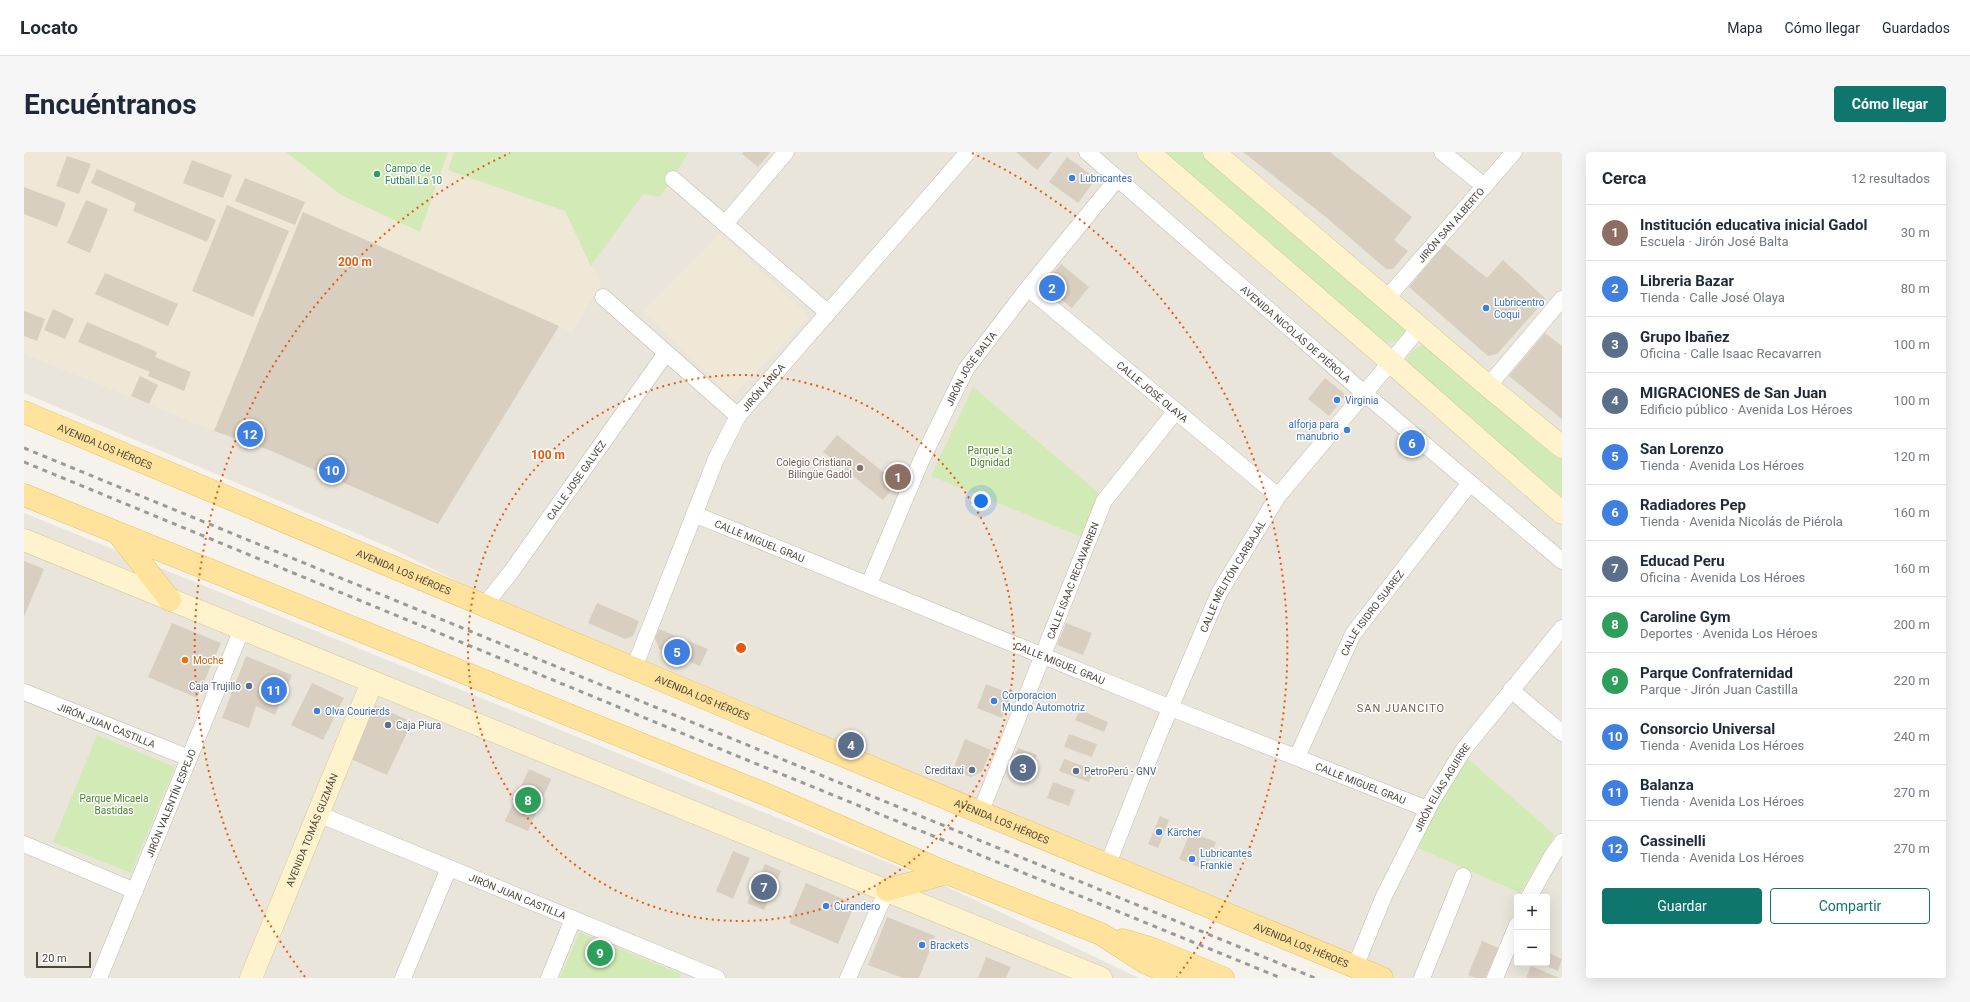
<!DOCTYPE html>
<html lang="es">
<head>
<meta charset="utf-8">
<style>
  body { margin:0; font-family:Roboto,sans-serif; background:#f6f6f7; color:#1f2937 }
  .controls { position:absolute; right:12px; bottom:12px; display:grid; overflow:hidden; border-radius:4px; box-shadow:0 4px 16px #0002 }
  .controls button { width:36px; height:36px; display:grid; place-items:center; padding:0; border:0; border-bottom:1px solid #e0e1e3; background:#fff; color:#1f2937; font:20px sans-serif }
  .scale { position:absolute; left:12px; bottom:10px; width:55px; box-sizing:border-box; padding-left:4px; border:2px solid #4b4439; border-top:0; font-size:11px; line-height:14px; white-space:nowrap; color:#4b4439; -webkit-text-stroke:3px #fff; paint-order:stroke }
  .you { position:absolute; left:957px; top:349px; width:14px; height:14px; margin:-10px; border:3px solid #fff; border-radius:50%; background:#1a73e8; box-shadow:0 0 0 6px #1a73e833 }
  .badge { display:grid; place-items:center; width:26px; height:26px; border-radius:50%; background:#0f766e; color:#fff; font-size:13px; font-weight:700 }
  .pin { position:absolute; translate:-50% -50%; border:2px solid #fff; box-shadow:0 1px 4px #0006 }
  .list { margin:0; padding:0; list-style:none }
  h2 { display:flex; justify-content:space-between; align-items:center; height:52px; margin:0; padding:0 16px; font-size:17px }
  h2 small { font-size:13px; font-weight:400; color:#747a83 }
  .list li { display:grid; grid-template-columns:26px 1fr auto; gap:12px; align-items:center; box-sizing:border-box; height:56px; padding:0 16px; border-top:1px solid #e0e1e3 }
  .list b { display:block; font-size:15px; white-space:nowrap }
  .list p { margin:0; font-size:13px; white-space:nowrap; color:#747a83 }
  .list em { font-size:13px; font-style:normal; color:#747a83 }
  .actions { display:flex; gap:8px; padding:12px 16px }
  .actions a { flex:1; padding:9px 0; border:1px solid #0f766e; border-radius:4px; text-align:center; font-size:14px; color:#0f766e }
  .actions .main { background:#0f766e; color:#fff }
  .map { position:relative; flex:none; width:1538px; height:826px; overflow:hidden; border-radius:4px }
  header { display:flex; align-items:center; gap:24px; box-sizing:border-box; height:56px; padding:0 20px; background:#fff; border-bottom:1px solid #e0e1e3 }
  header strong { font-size:19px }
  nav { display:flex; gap:22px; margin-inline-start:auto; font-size:14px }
  .intro { display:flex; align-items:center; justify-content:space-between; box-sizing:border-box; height:96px; padding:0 24px }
  h1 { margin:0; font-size:28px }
  .button { padding:10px 18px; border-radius:4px; background:#0f766e; color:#fff; font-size:14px; font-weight:700 }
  main { display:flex; gap:24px; padding:0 24px }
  aside { flex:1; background:#fff; border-radius:4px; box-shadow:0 4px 16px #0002 }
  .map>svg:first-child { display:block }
  .residential { fill:#eae5da; fill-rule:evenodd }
  .education { fill:#efe8d6 }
  .green { fill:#d2eab5 }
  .building { fill:#d8cfc1 }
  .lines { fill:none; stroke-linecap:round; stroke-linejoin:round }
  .street-casing { stroke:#c2bbae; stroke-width:17 }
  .secondary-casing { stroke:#d6c79b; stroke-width:23 }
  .primary-casing { stroke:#e6c16a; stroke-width:23 }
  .street { stroke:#fff; stroke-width:16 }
  .secondary { stroke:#fff3cd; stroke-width:22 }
  .primary { stroke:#ffe39c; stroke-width:22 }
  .rail { stroke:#9a9a9a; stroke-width:3; stroke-dasharray:5 5; stroke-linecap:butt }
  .ring { fill:none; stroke:#e8590c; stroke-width:2; stroke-dasharray:2 4 }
  .leisure-dot { fill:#2e9e5b; stroke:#fff; stroke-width:1.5 }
  .shop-dot { fill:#3f7fe0; stroke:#fff; stroke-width:1.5 }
  .education-dot { fill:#8d6e63; stroke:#fff; stroke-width:1.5 }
  .food-dot { fill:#e8710a; stroke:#fff; stroke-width:1.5 }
  .service-dot { fill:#5c6f8a; stroke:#fff; stroke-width:1.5 }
  .labels { text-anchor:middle; stroke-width:3; stroke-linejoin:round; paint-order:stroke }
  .leisure-label { font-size:10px; fill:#27864d; stroke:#fff; text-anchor:start }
  .shop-label { font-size:10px; fill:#366cbe; stroke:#fff; text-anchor:start }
  .street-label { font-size:10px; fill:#4b4439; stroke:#fff }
  .park-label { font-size:10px; fill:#4a7f2a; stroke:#fff }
  .education-label { font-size:10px; fill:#785e54; stroke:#fff; text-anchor:end }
  .food-label { font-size:10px; fill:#c56008; stroke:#fff; text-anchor:start }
  .service-label { font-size:10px; fill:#4e5e75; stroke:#fff; text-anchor:end }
  .neighbourhood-label { font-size:11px; letter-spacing:1px; fill:#6e6250; stroke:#fff }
  .centre { fill:#e8590c; stroke:#fff; stroke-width:2 }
  .ring-label { font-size:12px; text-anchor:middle; font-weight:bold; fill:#e8590c; stroke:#fff; stroke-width:3; stroke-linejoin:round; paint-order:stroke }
</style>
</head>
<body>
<header>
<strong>Locato</strong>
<nav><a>Mapa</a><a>Cómo llegar</a><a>Guardados</a></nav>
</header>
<div class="intro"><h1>Encuéntranos</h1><a class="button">Cómo llegar</a></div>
<main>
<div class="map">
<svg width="1538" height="826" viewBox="0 0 1538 826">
  <rect width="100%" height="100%" fill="#f6f3ec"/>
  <path class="residential" d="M0 0H1538V826H1329L752 588 367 396 0 241ZM1493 745H1523V811H1493Z
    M0 361 917 732 1115 826H0Z"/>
  <path class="education" d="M2 0H430L424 18 541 59 577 132 548 180 393 111 190 279 0 202V5Z
    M696 81 785 165 708 245 619 160Z"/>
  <path class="green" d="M262 0H424L396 80 317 43Z
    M430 0H665L636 45 619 42 567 114 541 59 424 18Z
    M1137 0H1182L1382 177C1378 189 1370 192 1358 190Z
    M1400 193 1425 211 1538 306V352L1381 211C1384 201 1391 195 1400 193Z
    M949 235 1075 341 1058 385 907 324Z
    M73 583 151 615 107 721 29 690Z
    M1443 606 1531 683 1496 741 1392 695 1407 666Z
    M555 780 657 822 656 826H536Z"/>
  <path class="building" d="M719 0H744L746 1 734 15 718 2Z
    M992 0H1028L1013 18Z
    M1219 0H1306L1388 65 1370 88 1384 99 1369 117H1362L1303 66Z
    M43 4 67 12 55 42 32 34Z
    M1043 5 1066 22 1069 31 1054 51 1025 30Z
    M168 8 208 23 199 46 159 31Z
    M73 17 192 68 183 90 109 59 112 51 67 31Z
    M221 26 281 50 271 73 211 49Z
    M0 35 42 51 33 75 0 62Z
    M62 48 84 57 66 101 43 91Z
    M203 53 265 79 229 165 168 139Z
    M279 60 535 174 414 372 245 298 190 279Z
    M1421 92 1463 126 1479 108 1522 147 1473 202 1464 204 1385 135Z
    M1037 112 1065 135 1048 156 1019 133Z
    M81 121 154 152 144 174 71 142Z
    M29 157 50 167 41 187 20 178Z
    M0 159 21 167 13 189 0 184Z
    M63 170 133 200 131 205 167 220 160 239 124 224 126 220 54 190Z
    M1521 181 1538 194V267L1485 224Z
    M116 224 134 233 125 252 107 244Z
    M1301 226 1322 243 1305 264 1284 247Z
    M813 283 873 331 859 348 799 300Z
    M0 409 20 417 0 465Z
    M573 451 615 469 609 484 601 487 564 471Z
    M148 471 197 491 173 546 124 525Z
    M1042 471 1068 481 1059 503 1033 493Z
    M635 477 684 497 676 514 635 497 631 486Z
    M222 504 268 523 251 563 232 554 225 576 198 566Z
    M288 531 320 546 299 588 267 573Z
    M962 532 987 542 978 566 953 556Z
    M351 553 388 570 363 623 327 607Z
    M1056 558 1084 570 1080 580 1051 568Z
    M1045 582 1073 592 1068 605 1040 595Z
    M941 587 967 598 958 620 947 625 929 618Z
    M994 596 1013 603 1006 619 997 624 985 619Z
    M1040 607 1070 618 1065 630 1035 619Z
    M505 617 527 627 504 679 481 669Z
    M1029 630 1051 638 1045 654 1023 646Z
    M1136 664 1145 668 1134 696 1124 692Z
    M1166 680 1192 690 1181 718 1155 707Z
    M709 699 726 706 709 747 692 739Z
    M741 712 757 719 740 758 723 751Z
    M782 731 831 752 814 792 765 771Z
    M863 765 911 784 895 826H879L844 813Z
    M1458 789 1475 796 1461 826H1451L1444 823Z
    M1523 800 1538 807 1534 819 1516 811H1523Z
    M962 805 987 815 982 826H954Z
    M1507 814 1535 826H1502Z"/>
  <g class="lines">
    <g class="street-casing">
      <g id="street">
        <path id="s1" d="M1063 0 1340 241 1538 409"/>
        <path d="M1418 0 1460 34"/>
        <path d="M649 27 803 160"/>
        <path d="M701 72 762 0"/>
        <path id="s2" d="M1004 136 1254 344"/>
        <path d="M579 145 714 264"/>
        <path id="s3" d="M1363 146 1490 0"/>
        <path d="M1464 234 1538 147"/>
        <path id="s4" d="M670 362 1147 556 1403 657"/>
        <path id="s5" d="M845 432 897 309 942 217 1004 136 1093 27"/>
        <path id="s6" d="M460 454 487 420 642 201"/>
        <path id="s7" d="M610 516 692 307 714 264 944 0"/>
        <path d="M1487 538 1538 581"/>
        <path id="s8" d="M0 540 165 606"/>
        <path id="s9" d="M1273 605 1329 482 1446 331"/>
        <path id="s10" d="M957 659 1080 349 1151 260"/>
        <path id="s11" d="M294 662 693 826"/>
        <path d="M0 692 111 739"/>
        <path id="s12" d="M1084 712 1131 592 1195 441 1254 344 1396 175"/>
        <path d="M1505 745 1528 704 1538 690"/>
        <path id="s13" d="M1331 815 1360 744 1409 647 1440 597 1538 476"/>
        <path id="s14" d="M75 826 218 477"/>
        <path d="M379 826 425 716"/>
        <path d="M525 826 549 767"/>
        <path d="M824 826 863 738"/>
        <path d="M1398 826 1439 724"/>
        <path d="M1471 826 1493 773"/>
      </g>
    </g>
    <g class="secondary-casing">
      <g id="secondary">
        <path d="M1124 0 1367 210 1538 361"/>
        <path d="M1190 0 1464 234 1538 295"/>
        <path d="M0 388 1077 826"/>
        <path id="s15" d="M227 826 348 530"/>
      </g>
    </g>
    <g class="primary-casing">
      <g id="primary">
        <path id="s16" d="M0 260 728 566 1358 826"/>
        <path d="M0 343 741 642 923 721 1077 782 1122 811 1158 826"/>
        <path d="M96 384 146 448"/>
        <path d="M863 738 923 721"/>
        <path d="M1099 788 1129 797 1199 826"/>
      </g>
    </g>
    <use href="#street" class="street"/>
    <use href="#secondary" class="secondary"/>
    <use href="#primary" class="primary"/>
    <path class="rail" d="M0 296 1291 826
      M0 310 723 608 1257 826"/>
  </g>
  <g class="ring">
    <circle cx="717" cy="496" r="273"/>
    <path d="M281 825A546 546 0 0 1 486 1M948 1A546 546 0 0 1 1153 825"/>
  </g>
  <circle class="leisure-dot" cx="353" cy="22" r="4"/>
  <g class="shop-dot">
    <circle cx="1048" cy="26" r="4"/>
    <circle cx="1462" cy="156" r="4"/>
    <circle cx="1313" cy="248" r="4"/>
    <circle cx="1323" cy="278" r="4"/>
    <circle cx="970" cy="549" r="4"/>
    <circle cx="293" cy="559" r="4"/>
    <circle cx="1135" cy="680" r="4"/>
    <circle cx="1168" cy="707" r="4"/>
    <circle cx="802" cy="754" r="4"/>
    <circle cx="898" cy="793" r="4"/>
  </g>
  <circle class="education-dot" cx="836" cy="316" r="4"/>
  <circle class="food-dot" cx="161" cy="508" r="4"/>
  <g class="service-dot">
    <circle cx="225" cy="534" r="4"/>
    <circle cx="364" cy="573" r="4"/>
    <circle cx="948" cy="618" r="4"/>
    <circle cx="1052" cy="619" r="4"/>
  </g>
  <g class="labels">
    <g class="leisure-label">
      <text x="361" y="20">Campo de<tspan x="361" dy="12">Futball La 10</tspan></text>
    </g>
    <g class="shop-label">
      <text x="1056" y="30">Lubricantes</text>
      <text x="1470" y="154">Lubricentro<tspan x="1470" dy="12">Coqui</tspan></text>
      <text x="1321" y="252">Virginia</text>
      <text x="1315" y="276" text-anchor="end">alforja para<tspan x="1315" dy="12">manubrio</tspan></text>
      <text x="978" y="547">Corporacion<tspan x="978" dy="12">Mundo Automotriz</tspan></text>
      <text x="301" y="563">Olva Courierds</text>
      <text x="1143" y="684">Kärcher</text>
      <text x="1176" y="705">Lubricantes<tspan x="1176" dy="12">Frankie</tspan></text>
      <text x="810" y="758">Curandero</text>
      <text x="906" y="797">Brackets</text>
    </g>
    <g class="street-label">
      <text dy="4" stroke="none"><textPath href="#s3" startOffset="97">JIRÓN SAN ALBERTO</textPath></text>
      <text dy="4" stroke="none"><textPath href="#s1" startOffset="277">AVENIDA NICOLÁS DE PIÉROLA</textPath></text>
      <text dy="4" stroke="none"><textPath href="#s5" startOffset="239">JIRÓN JOSÉ BALTA</textPath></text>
      <text dy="4" stroke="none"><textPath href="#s7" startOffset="311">JIRÓN ARICA</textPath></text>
      <text dy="4" stroke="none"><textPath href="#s2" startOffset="162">CALLE JOSÉ OLAYA</textPath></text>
      <text dy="4" stroke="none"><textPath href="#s16" startOffset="88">AVENIDA LOS HÉROES</textPath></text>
      <text dy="4" stroke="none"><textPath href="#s6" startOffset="156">CALLE JOSE GALVEZ</textPath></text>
      <text dy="4" stroke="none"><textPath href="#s4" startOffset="71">CALLE MIGUEL GRAU</textPath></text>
      <text dy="4" stroke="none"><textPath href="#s16" startOffset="412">AVENIDA LOS HÉROES</textPath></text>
      <text dy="4" stroke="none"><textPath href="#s12" startOffset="314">CALLE MELITÓN CARBAJAL</textPath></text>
      <text dy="4" stroke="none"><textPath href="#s10" startOffset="248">CALLE ISAAC RECAVARREN</textPath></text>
      <text dy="4" stroke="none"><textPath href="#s9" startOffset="163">CALLE ISIDRO SUAREZ</textPath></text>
      <text dy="4" stroke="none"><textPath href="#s4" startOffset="395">CALLE MIGUEL GRAU</textPath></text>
      <text dy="4" stroke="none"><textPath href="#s16" startOffset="736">AVENIDA LOS HÉROES</textPath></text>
      <text dy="4" stroke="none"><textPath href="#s8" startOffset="89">JIRÓN JUAN CASTILLA</textPath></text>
      <text dy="4" stroke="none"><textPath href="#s4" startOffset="719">CALLE MIGUEL GRAU</textPath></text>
      <text dy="4" stroke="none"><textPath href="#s13" startOffset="200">JIRÓN ELÍAS AGUIRRE</textPath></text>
      <text dy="4" stroke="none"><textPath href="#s14" startOffset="189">JIRÓN VALENTÍN ESPEJO</textPath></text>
      <text dy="4" stroke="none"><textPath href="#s16" startOffset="1060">AVENIDA LOS HÉROES</textPath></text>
      <text dy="4" stroke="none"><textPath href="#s15" startOffset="160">AVENIDA TOMÁS GUZMÁN</textPath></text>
      <text dy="4" stroke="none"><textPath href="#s11" startOffset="216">JIRÓN JUAN CASTILLA</textPath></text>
      <text dy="4" stroke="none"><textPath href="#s16" startOffset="1384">AVENIDA LOS HÉROES</textPath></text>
    </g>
    <g class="park-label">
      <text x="966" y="302">Parque La<tspan x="966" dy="12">Dignidad</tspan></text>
      <text x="90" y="650">Parque Micaela<tspan x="90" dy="12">Bastidas</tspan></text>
    </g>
    <g class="education-label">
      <text x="828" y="314">Colegio Cristiana<tspan x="828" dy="12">Bilingüe Gadol</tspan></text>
    </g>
    <g class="food-label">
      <text x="169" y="512">Moche</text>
    </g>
    <g class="service-label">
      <text x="217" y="538">Caja Trujillo</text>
      <text x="372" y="577" text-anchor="start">Caja Piura</text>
      <text x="940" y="622">Creditaxi</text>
      <text x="1060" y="623" text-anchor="start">PetroPerú - GNV</text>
    </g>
    <g class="neighbourhood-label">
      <text x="1377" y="560">SAN JUANCITO</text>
    </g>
  </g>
  <circle cx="717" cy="496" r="6" class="centre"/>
  <g class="ring-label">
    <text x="331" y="114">200 m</text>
    <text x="524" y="307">100 m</text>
  </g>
</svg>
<div class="controls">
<button>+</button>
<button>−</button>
</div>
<div class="scale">20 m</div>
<div class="you"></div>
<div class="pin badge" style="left:874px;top:325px;background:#8d6e63">1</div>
<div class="pin badge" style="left:1028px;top:136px;background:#3f7fe0">2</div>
<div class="pin badge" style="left:999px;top:616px;background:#5c6f8a">3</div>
<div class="pin badge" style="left:827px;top:593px;background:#5c6f8a">4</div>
<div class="pin badge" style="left:653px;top:500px;background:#3f7fe0">5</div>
<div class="pin badge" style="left:1388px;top:291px;background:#3f7fe0">6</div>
<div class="pin badge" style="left:740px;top:735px;background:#5c6f8a">7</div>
<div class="pin badge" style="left:504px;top:648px;background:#2e9e5b">8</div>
<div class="pin badge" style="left:576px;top:801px;background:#2e9e5b">9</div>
<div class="pin badge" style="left:308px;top:318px;background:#3f7fe0">10</div>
<div class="pin badge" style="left:250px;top:538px;background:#3f7fe0">11</div>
<div class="pin badge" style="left:226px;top:282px;background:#3f7fe0">12</div>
</div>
<aside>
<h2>Cerca<small>12 resultados</small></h2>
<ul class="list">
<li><span class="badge" style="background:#8d6e63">1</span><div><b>Institución educativa inicial Gadol</b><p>Escuela · Jirón José Balta</p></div><em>30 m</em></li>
<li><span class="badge" style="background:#3f7fe0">2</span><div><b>Libreria Bazar</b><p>Tienda · Calle José Olaya</p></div><em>80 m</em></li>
<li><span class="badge" style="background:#5c6f8a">3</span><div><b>Grupo Ibañez</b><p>Oficina · Calle Isaac Recavarren</p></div><em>100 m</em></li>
<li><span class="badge" style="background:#5c6f8a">4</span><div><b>MIGRACIONES de San Juan</b><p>Edificio público · Avenida Los Héroes</p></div><em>100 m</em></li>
<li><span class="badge" style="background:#3f7fe0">5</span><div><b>San Lorenzo</b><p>Tienda · Avenida Los Héroes</p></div><em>120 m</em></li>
<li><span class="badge" style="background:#3f7fe0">6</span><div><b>Radiadores Pep</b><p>Tienda · Avenida Nicolás de Piérola</p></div><em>160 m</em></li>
<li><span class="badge" style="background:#5c6f8a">7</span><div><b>Educad Peru</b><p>Oficina · Avenida Los Héroes</p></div><em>160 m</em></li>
<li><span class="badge" style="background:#2e9e5b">8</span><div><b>Caroline Gym</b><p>Deportes · Avenida Los Héroes</p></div><em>200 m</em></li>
<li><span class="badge" style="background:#2e9e5b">9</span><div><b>Parque Confraternidad</b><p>Parque · Jirón Juan Castilla</p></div><em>220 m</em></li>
<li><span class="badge" style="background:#3f7fe0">10</span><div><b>Consorcio Universal</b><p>Tienda · Avenida Los Héroes</p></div><em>240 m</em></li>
<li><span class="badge" style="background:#3f7fe0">11</span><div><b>Balanza</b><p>Tienda · Avenida Los Héroes</p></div><em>270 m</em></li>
<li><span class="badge" style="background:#3f7fe0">12</span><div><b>Cassinelli</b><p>Tienda · Avenida Los Héroes</p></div><em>270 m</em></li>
</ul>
<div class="actions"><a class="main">Guardar</a><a>Compartir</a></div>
</aside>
</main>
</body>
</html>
